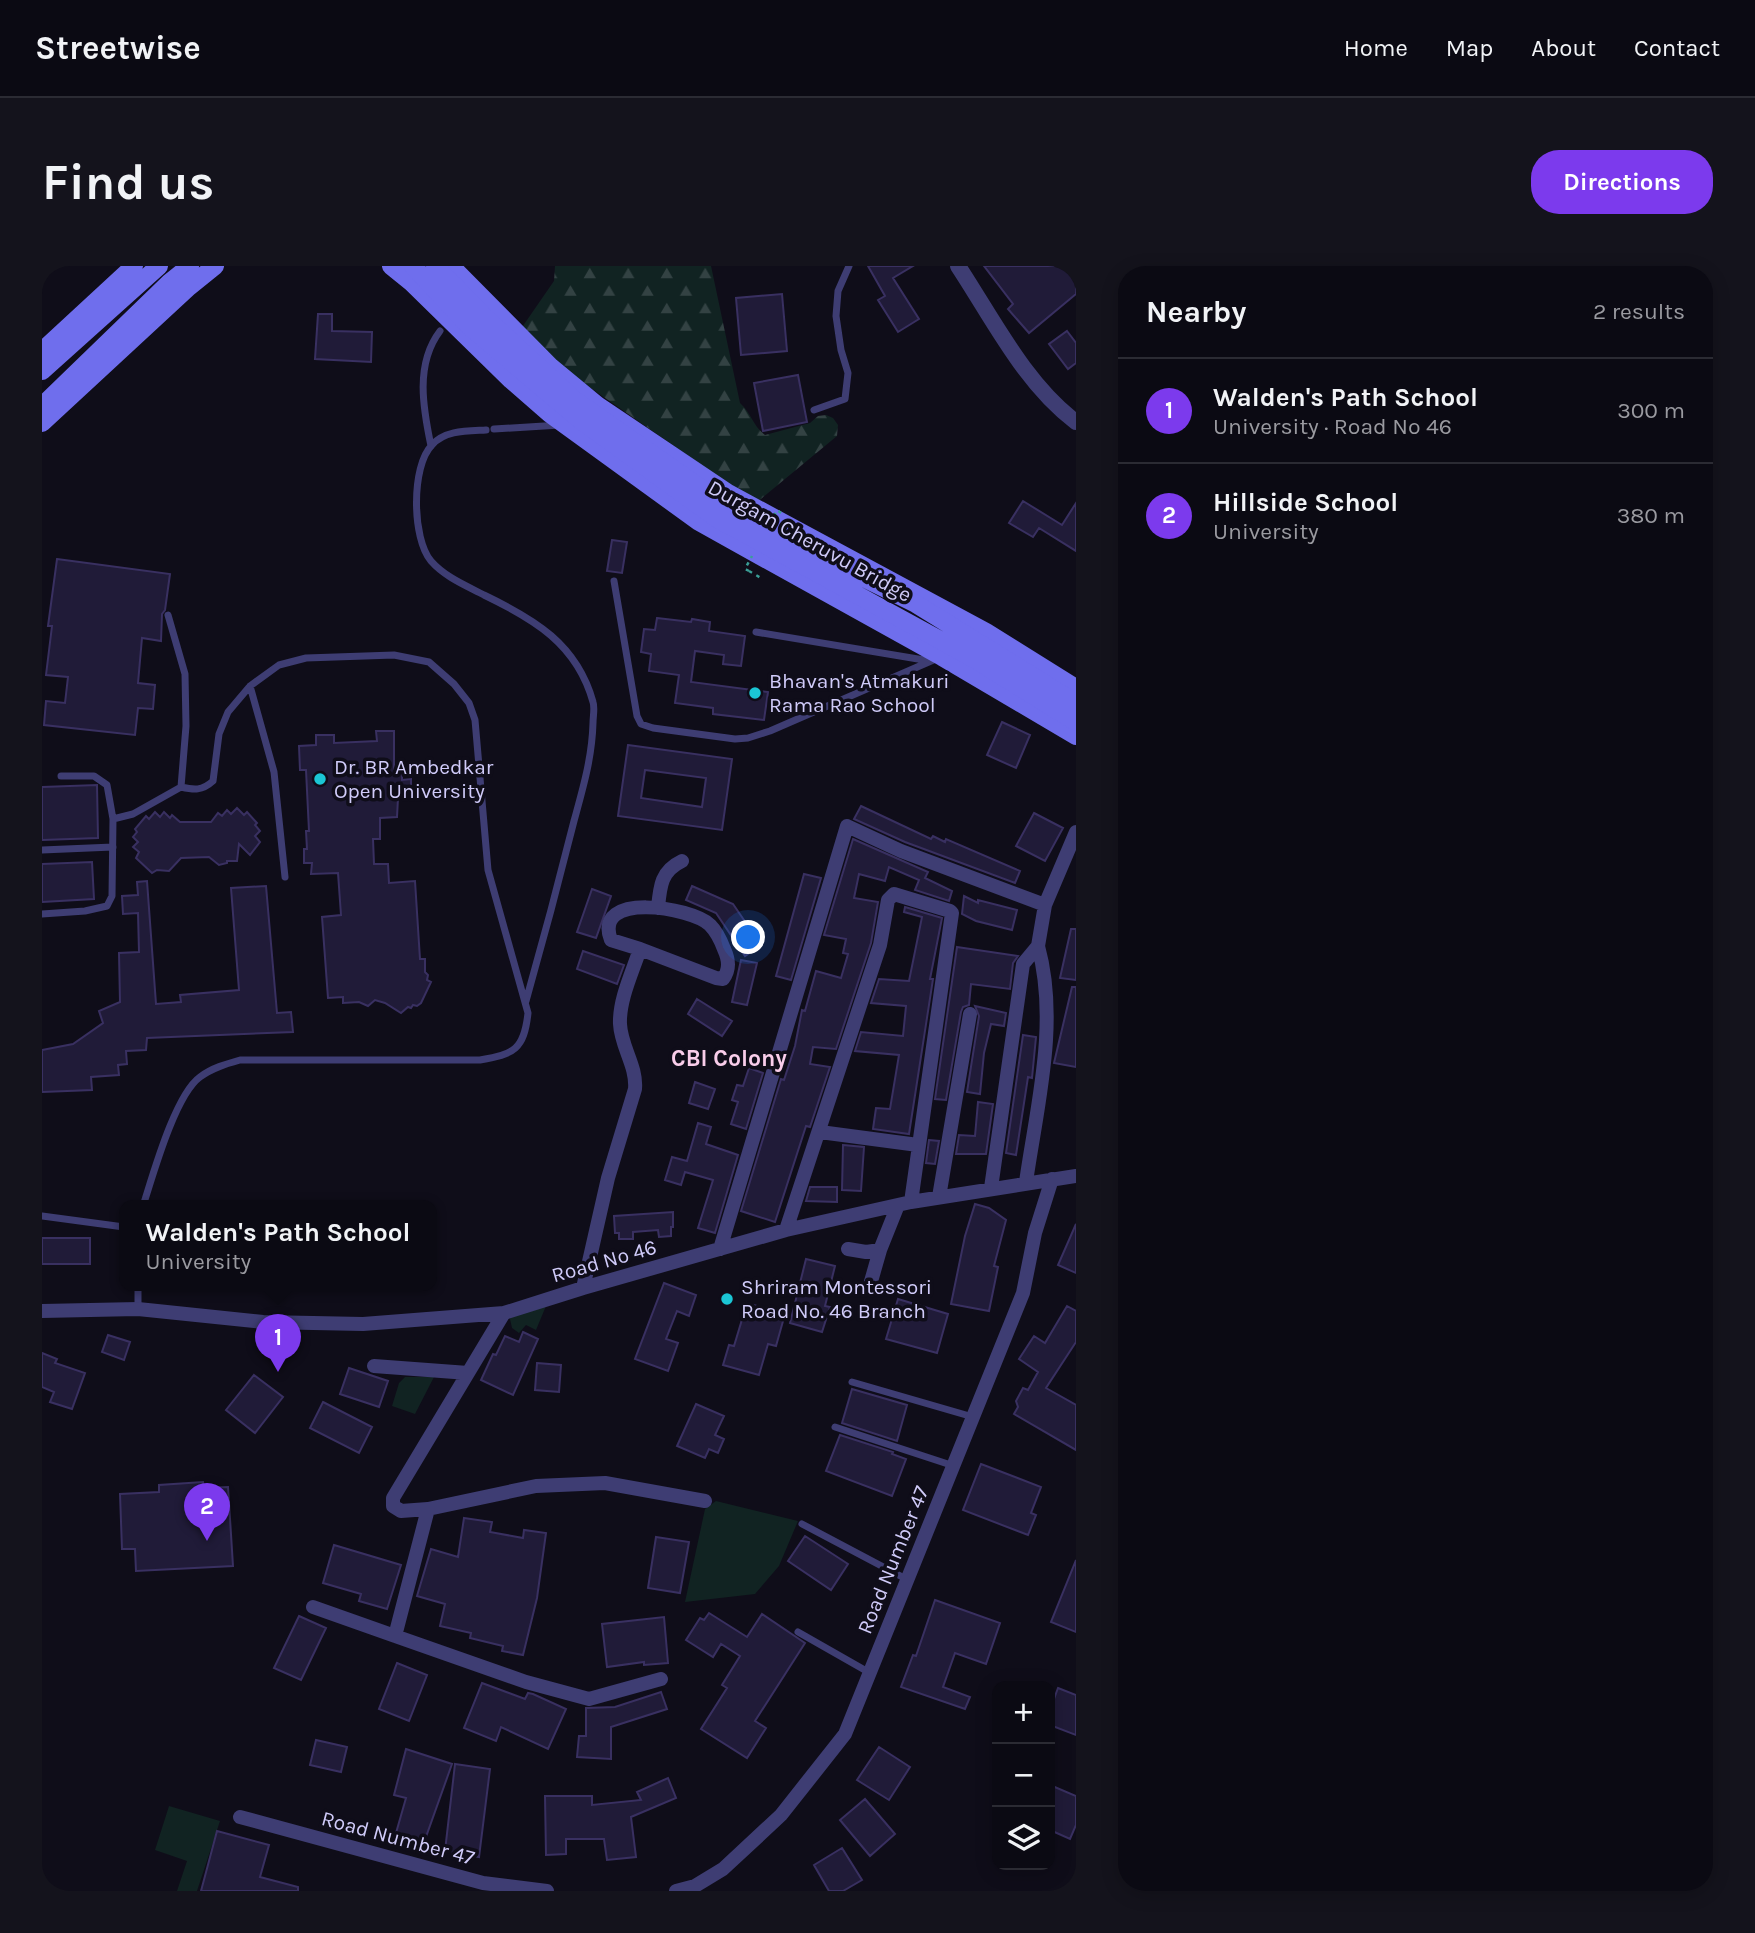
<!DOCTYPE html>
<html lang="en">
<head>
<meta charset="utf-8">
<style>
  body { margin:0; font-family:Karla,sans-serif; background:#14131c; color:#f1f3f6 }
  .controls { position:absolute; right:21px; bottom:21px; display:grid; overflow:hidden; border-radius:14px; box-shadow:0 4px 18px #0003 }
  .controls button { width:63px; height:63px; display:grid; place-items:center; padding:0; border:0; border-bottom:2px solid #2b2b33; background:#0b0a13; color:#f1f3f6; font:35px sans-serif }
  .you { position:absolute; left:707px; top:672px; width:24px; height:24px; margin:-18px; border:5px solid #fff; border-radius:50%; background:#1a73e8; box-shadow:0 0 0 10px #1a73e833 }
  .badge { display:grid; place-items:center; width:46px; height:46px; border-radius:50%; background:#7c3aed; color:#fff; font-size:23px; font-weight:700 }
  .pin { position:absolute; translate:-50% -58px; filter:drop-shadow(0 2px 4px #0008) }
  .pin::after { content:''; position:absolute; top:37px; width:24px; height:21px; background:inherit; clip-path:polygon(0 0,100% 0,50% 100%) }
  .popup { position:absolute; left:77px; top:934px; width:318px; height:91px; box-sizing:border-box; display:grid; place-content:center; border-radius:14px; background:#0b0a13; filter:drop-shadow(0 2px 5px #0005); font-size:23px; white-space:nowrap; color:#9a9aa0 }
  .popup b { font-size:26px; color:#f1f3f6 }
  .popup::after { content:''; position:absolute; left:50%; top:100%; margin-left:-14px; border:14px solid transparent; border-top-color:#0b0a13 }
  .list { margin:0; padding:0; list-style:none }
  h2 { display:flex; justify-content:space-between; align-items:center; height:91px; margin:0; padding:0 28px; font-size:30px }
  h2 small { font-size:23px; font-weight:400; color:#9a9aa0 }
  .list li { display:grid; grid-template-columns:46px 1fr auto; gap:21px; align-items:center; box-sizing:border-box; height:105px; padding:0 28px; border-top:2px solid #2b2b33 }
  .list b { display:block; font-size:26px; white-space:nowrap }
  .list p { margin:0; font-size:23px; white-space:nowrap; color:#9a9aa0 }
  .list em { font-size:23px; font-style:normal; color:#9a9aa0 }
  .icon { flex:none; width:38px; height:38px; fill:none; stroke:currentColor; stroke-width:2; stroke-linecap:round; stroke-linejoin:round }
  .map { position:relative; flex:none; width:1034px; height:1625px; overflow:hidden; border-radius:28px }
  header { display:flex; align-items:center; gap:42px; box-sizing:border-box; height:98px; padding:0 35px; background:#0b0a13; border-bottom:2px solid #2b2b33 }
  header strong { font-size:33px }
  nav { display:flex; gap:38px; margin-inline-start:auto; font-size:24px }
  .intro { display:flex; align-items:center; justify-content:space-between; box-sizing:border-box; height:168px; padding:0 42px }
  h1 { margin:0; font-size:49px }
  .button { padding:18px 32px; border-radius:28px; background:#7c3aed; color:#fff; font-size:24px; font-weight:700 }
  main { display:flex; gap:42px; padding:0 42px }
  aside { flex:1; background:#0b0a13; border-radius:28px; box-shadow:0 4px 18px #0003 }
  .map>svg:first-child { display:block }
  .green { fill:#112322 }
  .forest { fill:url(#forest-firs) }
  .building { fill:#201b38; stroke:#393061; stroke-width:2; fill-rule:evenodd }
  .lines { fill:none; stroke-linecap:round; stroke-linejoin:round }
  .path { stroke:#3a9e96; stroke-width:2.5; stroke-dasharray:3.5 5; stroke-linecap:butt }
  .service { stroke:#3e3d73; stroke-width:7 }
  .minor { stroke:#3e3d73; stroke-width:14 }
  .tertiary { stroke:#3e3d73; stroke-width:16 }
  .secondary { stroke:#6f6eed; stroke-width:18 }
  .path-bridge { stroke:#3a9e96; stroke-width:2.5; stroke-dasharray:3.5 5; stroke-linecap:butt }
  .secondary-bridge { stroke:#6f6eed; stroke-width:18 }
  .poi-dot { fill:#1bc6d5; stroke:#0f0d19; stroke-width:2.5 }
  .labels { text-anchor:middle; stroke-width:7; stroke-linejoin:round; paint-order:stroke }
  .street-label { font-size:21px; fill:#d0cbf9; stroke:#0f0d19 }
  .poi-label { font-size:21px; fill:#d0cbf9; stroke:#0f0d19; text-anchor:start }
  .neighbourhood-label { font-size:23px; font-weight:bold; fill:#f9cdea; stroke:#0f0d19 }
</style>
</head>
<body>
<header>
<strong>Streetwise</strong>
<nav><a>Home</a><a>Map</a><a>About</a><a>Contact</a></nav>
</header>
<div class="intro"><h1>Find us</h1><a class="button">Directions</a></div>
<main>
<div class="map">
<svg width="1034" height="1625" viewBox="0 0 1034 1625">
  <defs>
    <pattern id="forest-firs" width="22" height="20" patternUnits="userSpaceOnUse" patternTransform="scale(1.75)"><rect width="22" height="20" fill="#112322"/><path d="M5 1l3.5 6h-7zM16 11l3.5 6h-7z" fill="#334243"/></pattern>
  </defs>
  <rect width="100%" height="100%" fill="#0f0d19"/>
  <path class="green" d="M504 1040 494 1064 484 1059 477 1067 470 1062 468 1053 472 1046Z
    M363 1111H392L373 1148 350 1140 357 1117Z
    M674 1235 756 1255 737 1300 713 1328 643 1336 663 1243Z
    M127 1540 178 1555 155 1625H135L145 1595 113 1584Z"/>
  <path class="forest" d="M513 0H669L698 137C710 148 710 159 723 169L768 157 776 150 784 149 791 152 796 159 795 170 714 237 474 70 512 15Z"/>
  <path class="building" d="M826 0H871L851 12 877 53 856 66 836 34 843 30Z
    M942 0H1024L1034 13V28L987 67 966 43 971 38Z
    M740 28 745 85 699 89 694 32Z
    M276 48H290V65L330 66 329 96 273 93Z
    M1025 65 1034 77V97L1026 103 1007 78Z
    M756 109 765 156 721 165 712 117Z
    M981 235 1020 259 1034 237V285L997 262 991 271 967 257Z
    M570 274 585 276 580 307 565 305Z
    M15 293 128 308 123 344 120 348 119 375 100 372 96 417 113 419 111 443 96 442 93 469 2 459 4 435 23 437 26 411 4 409 10 360H6Z
    M615 352 649 356 650 353 668 356 667 365 703 370 699 400 681 398 682 389 653 385 649 416 726 426 722 454 671 448V442L633 437 637 409 607 405 609 388 599 386 602 363 613 364Z
    M960 456 988 469 974 502 945 489Z
    M334 465H352V506H360V514L369 513V532H356L355 551 338 552V573H331L332 598H346L347 617 373 615 378 693H383V706L386 709 385 714 389 716 379 737 375 740 371 739 369 742 366 741 359 747 343 737 333 734 326 740 317 736 301 737V731L286 732 280 651 299 649 296 607 269 608 270 597H262V583H265L264 565H267L264 504H258L257 480 274 479V469H292V477L335 475Z
    M586 479 690 493 680 564 576 550ZM603 504 664 512 660 541 599 532Z
    M55 519 56 572 0 574V521Z
    M819 540 889 573 891 570 903 576 904 573 978 605 973 617 863 576 812 553Z
    M195 542 202 549 205 546 215 557 213 559 218 565 213 570 218 576 208 589 197 578 195 595H185V597L177 599 167 591 139 592 127 605 115 604 110 607 94 592 97 586 91 581 96 576 91 571 95 566 93 563 104 550 107 553 113 546 118 551 122 546 128 552 130 549 138 556H169L176 547 180 550 185 544 189 548Z
    M992 547 1021 562 1003 595 974 580Z
    M811 573 886 606 883 612 910 625 907 635 873 624 877 614 847 601 843 615 817 608 812 632 836 636 829 677 794 783 771 781 768 798 788 801 768 861 764 860 733 956 699 945 739 813 742 814 753 780 760 744 763 745 774 705 799 712 806 688 801 687 804 673 782 669Z
    M50 596 52 633 0 636V598Z
    M762 608 779 612 749 714 734 710Z
    M105 615 114 738 139 736 138 729 197 724 189 622 224 620 235 747 249 746 251 766 105 772 104 784 84 785 85 798 76 799 77 809 49 811 50 824 0 826V784L31 778 61 757 57 745 78 736 77 687 97 686 96 647 81 648 80 630 96 629 95 616Z
    M650 620 691 638 719 679 703 690 674 647 644 634Z
    M550 623 569 630 554 672 535 666Z
    M922 630 936 637V634L975 644 970 664 934 655 920 648Z
    M863 641 900 652 888 713H891L867 868 831 863 834 842 848 843 857 789 813 785 819 766 861 770 864 740 829 737 837 713 867 715 880 651 862 646Z
    M1029 663H1034V714L1018 712Z
    M915 681 976 690 971 697 968 723 929 718 927 739 921 741 919 746 904 834 893 833Z
    M541 685 582 699 575 718 535 703Z
    M699 694 715 697 705 739 690 736Z
    M1030 721H1034V801L1012 797Z
    M655 733 690 755 680 770 646 748Z
    M933 740 964 747 962 760 949 758 942 787 938 828 925 826 937 750Z
    M981 769 994 771 990 812 986 811 974 889 964 887Z
    M707 802 721 807 704 863 689 858 696 836 690 834 695 819 701 820Z
    M653 816 673 823 666 843 647 837Z
    M936 836 951 838 944 888H914L917 869 933 870Z
    M656 857 669 861 664 878 696 889 673 967 656 962 671 914 643 906 639 919 623 914 630 891 645 895Z
    M887 874 897 875 893 898 884 897Z
    M801 879 822 881 819 925 800 924Z
    M768 921H795V936L764 935Z
    M933 938 947 942 964 954 952 1000 956 1001 947 1045 909 1038 923 970Z
    M631 946V961H629V970L617 971 616 964 591 966V973H577V967H573L572 950Z
    M1034 958V1007L1016 999Z
    M0 972H48V998H0Z
    M764 993 793 1000 783 1040 788 1041 780 1066 748 1057Z
    M622 1017 654 1029 647 1050 635 1045 624 1073 636 1077 626 1105 593 1093Z
    M856 1033 906 1048 895 1087 844 1073Z
    M705 1037 743 1048 734 1080 726 1078 717 1109 681 1099 687 1079 692 1080Z
    M1025 1040 1034 1045V1076L1004 1122 1034 1139V1184L972 1148 976 1141 974 1135 981 1122 986 1124 996 1106 977 1093 992 1070 1003 1077Z
    M481 1066 496 1073 471 1129 439 1114 451 1088 454 1089 463 1070 477 1076Z
    M66 1069 88 1076 82 1094 60 1086Z
    M0 1087 15 1093 13 1097 43 1107 30 1143 8 1136 12 1126 0 1121Z
    M495 1097 519 1099 517 1126 493 1124Z
    M307 1102 346 1115 337 1141 298 1128Z
    M212 1109 241 1131 213 1167 184 1144Z
    M810 1123 865 1139 855 1175 800 1157Z
    M281 1136 330 1161 317 1187 268 1162Z
    M654 1138 682 1150 673 1169 682 1173 676 1187 667 1183 663 1192 635 1180Z
    M798 1169 851 1186 850 1188 864 1193 850 1230 784 1205Z
    M939 1198 999 1221 989 1247 994 1249 986 1269 921 1244Z
    M161 1216 162 1222 186 1221 191 1300 94 1305 93 1283H80L78 1228 117 1226V1219Z
    M422 1252 450 1256 448 1266 481 1272 482 1264 504 1267 495 1332 481 1389 460 1385 461 1380 428 1372 429 1367 398 1360 403 1338 375 1330 389 1283 416 1291Z
    M763 1270 806 1298 789 1324 746 1295Z
    M614 1271 647 1276 638 1327 606 1322Z
    M292 1279 359 1299 345 1343 317 1335 319 1328 281 1317Z
    M1034 1294V1366L1009 1356Z
    M893 1334 958 1357 944 1398 913 1387 901 1421 928 1431 923 1443 859 1421 871 1389 874 1390Z
    M667 1347 705 1371 720 1348 763 1377 713 1455 724 1462 705 1492 659 1463 685 1422 680 1419 698 1390 679 1378 671 1391 644 1374 658 1352 662 1354Z
    M257 1350 284 1362 259 1414 232 1402Z
    M622 1351 626 1397 602 1399V1396L565 1401 560 1358Z
    M355 1397 385 1409 367 1455 337 1443Z
    M440 1417 483 1433 486 1427 491 1428 524 1443 506 1483 459 1461 454 1475 422 1462Z
    M1016 1422 1034 1429V1469L1008 1459V1444Z
    M619 1426 625 1443 569 1461V1493L535 1491 537 1470H544V1442L573 1441Z
    M274 1474 305 1481 299 1506 268 1499Z
    M837 1481 868 1501 847 1534 815 1514Z
    M364 1483 410 1498 380 1582 352 1574 364 1532 352 1529Z
    M413 1498 448 1503 437 1591 403 1585Z
    M626 1512 634 1532 589 1551 594 1591 565 1594 562 1573H524V1588L504 1589 503 1530H550V1539L599 1534 595 1526Z
    M1008 1519 1034 1530V1559L1028 1573 1008 1564Z
    M823 1533 853 1568 828 1590 798 1554Z
    M175 1565 227 1579 218 1611 256 1621V1625H159Z
    M800 1582 820 1614 801 1625H787L772 1599Z"/>
  <g class="lines">
    <path class="path" d="M707 305 719 312"/>
    <path class="service" d="M772 144 803 133 806 107 799 84 794 50 796 25 807 0
      M452 163 518 159
      M444 164C426 165 403 164 390 179 369 200 370 273 389 295 403 311 423 319 442 329 492 353 535 378 551 436 553 442 551 450 551 457 550 492 541 522 532 555 517 615 501 675 484 735
      M389 180C381 142 373 98 398 65
      M572 315 595 450 599 458 611 462 693 473 706 472 728 465 896 392
      M126 349 143 408 144 460 139 521
      M714 366 888 395
      M208 420 232 506 243 611
      M19 510H52L65 519 71 553
      M0 584 71 581
      M0 648 43 645 65 640 70 630 71 553 91 548 139 521C152 524 160 525 171 515L177 468 186 446 208 420 237 399 264 392 352 389 387 396 412 418 427 437 433 454 446 604 486 747C482 784 472 788 438 794H198C184 798 170 802 158 811 133 829 111 909 101 940
      M0 950 82 961
      M96 1043V1020
      M810 1116 931 1151
      M793 1161 912 1200
      M760 1258 866 1314
      M756 1366 828 1407"/>
    <path class="minor" d="M616 642C618 620 619 605 640 595
      M778 866 876 879
      M984 916C995 839 1017 756 996 680
      M949 922 981 698 996 680 1003 639 1034 566
      M897 931 928 748
      M744 964 838 679 846 634 852 628 908 645 910 647 869 936
      M678 983 805 560 859 585 1003 639
      M806 983 824 986 838 984
      M828 1019 838 984 856 939
      M541 1022 566 912 593 823C595 800 579 781 578 758 577 734 590 707 598 683L674 712 681 713C688 703 687 694 682 683 679 675 674 665 668 659 649 641 550 625 569 674L598 683
      M0 1045 96 1043 221 1056 321 1058 462 1047 541 1022 744 964 869 936 1034 910
      M462 1047 351 1232V1240L359 1245 386 1243 494 1220 563 1217 663 1235
      M332 1100 426 1107
      M386 1243 353 1370 484 1416 547 1433 619 1413
      M271 1341 353 1370
      M198 1551 441 1617 505 1625
      M634 1625 653 1620 681 1603 739 1549 803 1468 981 1027 993 967 1010 913"/>
    <path class="tertiary" d="M916 0C951 53 983 118 1034 156"/>
    <path class="secondary" d="M349 0 370 17 469 114 508 148 657 256 900 391 1034 470
      M409 0 509 101 555 139 686 227 944 366 1034 422
      M0 85 92 0
      M0 105 117 0
      M0 140 128 16 148 0
      M0 157 147 21 173 0"/>
    <path class="path-bridge" d="M732 250 735 244 739 247
      M707 305 703 303 710 290"/>
    <path class="secondary-bridge" d="M371 0 428 61 538 154 674 252 929 391 1034 456
      M393 0 444 52 534 135 680 237 753 278 874 338 1034 437"/>
  </g>
  <g class="poi-dot">
    <circle cx="713" cy="427" r="7"/>
    <circle cx="278" cy="513" r="7"/>
    <circle cx="685" cy="1033" r="7"/>
  </g>
  <g class="labels">
    <g class="street-label">
      <text transform="translate(768 275) rotate(29)" y="7">Durgam Cheruvu Bridge</text>
      <text transform="translate(562 995) rotate(-16)" y="7">Road No 46</text>
      <text transform="translate(851 1294) rotate(-68)" y="7">Road Number 47</text>
      <text transform="translate(356 1572) rotate(15)" y="7">Road Number 47</text>
    </g>
    <g class="poi-label">
      <text x="727" y="422">Bhavan's Atmakuri<tspan x="727" dy="24">Rama Rao School</tspan></text>
      <text x="292" y="508">Dr. BR Ambedkar<tspan x="292" dy="24">Open University</tspan></text>
      <text x="699" y="1028">Shriram Montessori<tspan x="699" dy="24">Road No. 46 Branch</tspan></text>
    </g>
    <g class="neighbourhood-label">
      <text x="687" y="800">CBI Colony</text>
    </g>
  </g>
</svg>
<div class="controls">
<button>+</button>
<button>−</button>
<button><svg class="icon" aria-label="layers" viewBox="0 0 24 24"><path d="M12 4l9 5-9 5-9-5zM3 14l9 5 9-5"/></svg></button>
</div>
<div class="you"></div>
<div class="pin badge" style="left:236px;top:1106px">1</div>
<div class="popup"><b>Walden's Path School</b>University</div>
<div class="pin badge" style="left:165px;top:1275px">2</div>
</div>
<aside>
<h2>Nearby<small>2 results</small></h2>
<ul class="list">
<li><span class="badge">1</span><div><b>Walden's Path School</b><p>University · Road No 46</p></div><em>300 m</em></li>
<li><span class="badge">2</span><div><b>Hillside School</b><p>University</p></div><em>380 m</em></li>
</ul>
</aside>
</main>
</body>
</html>
